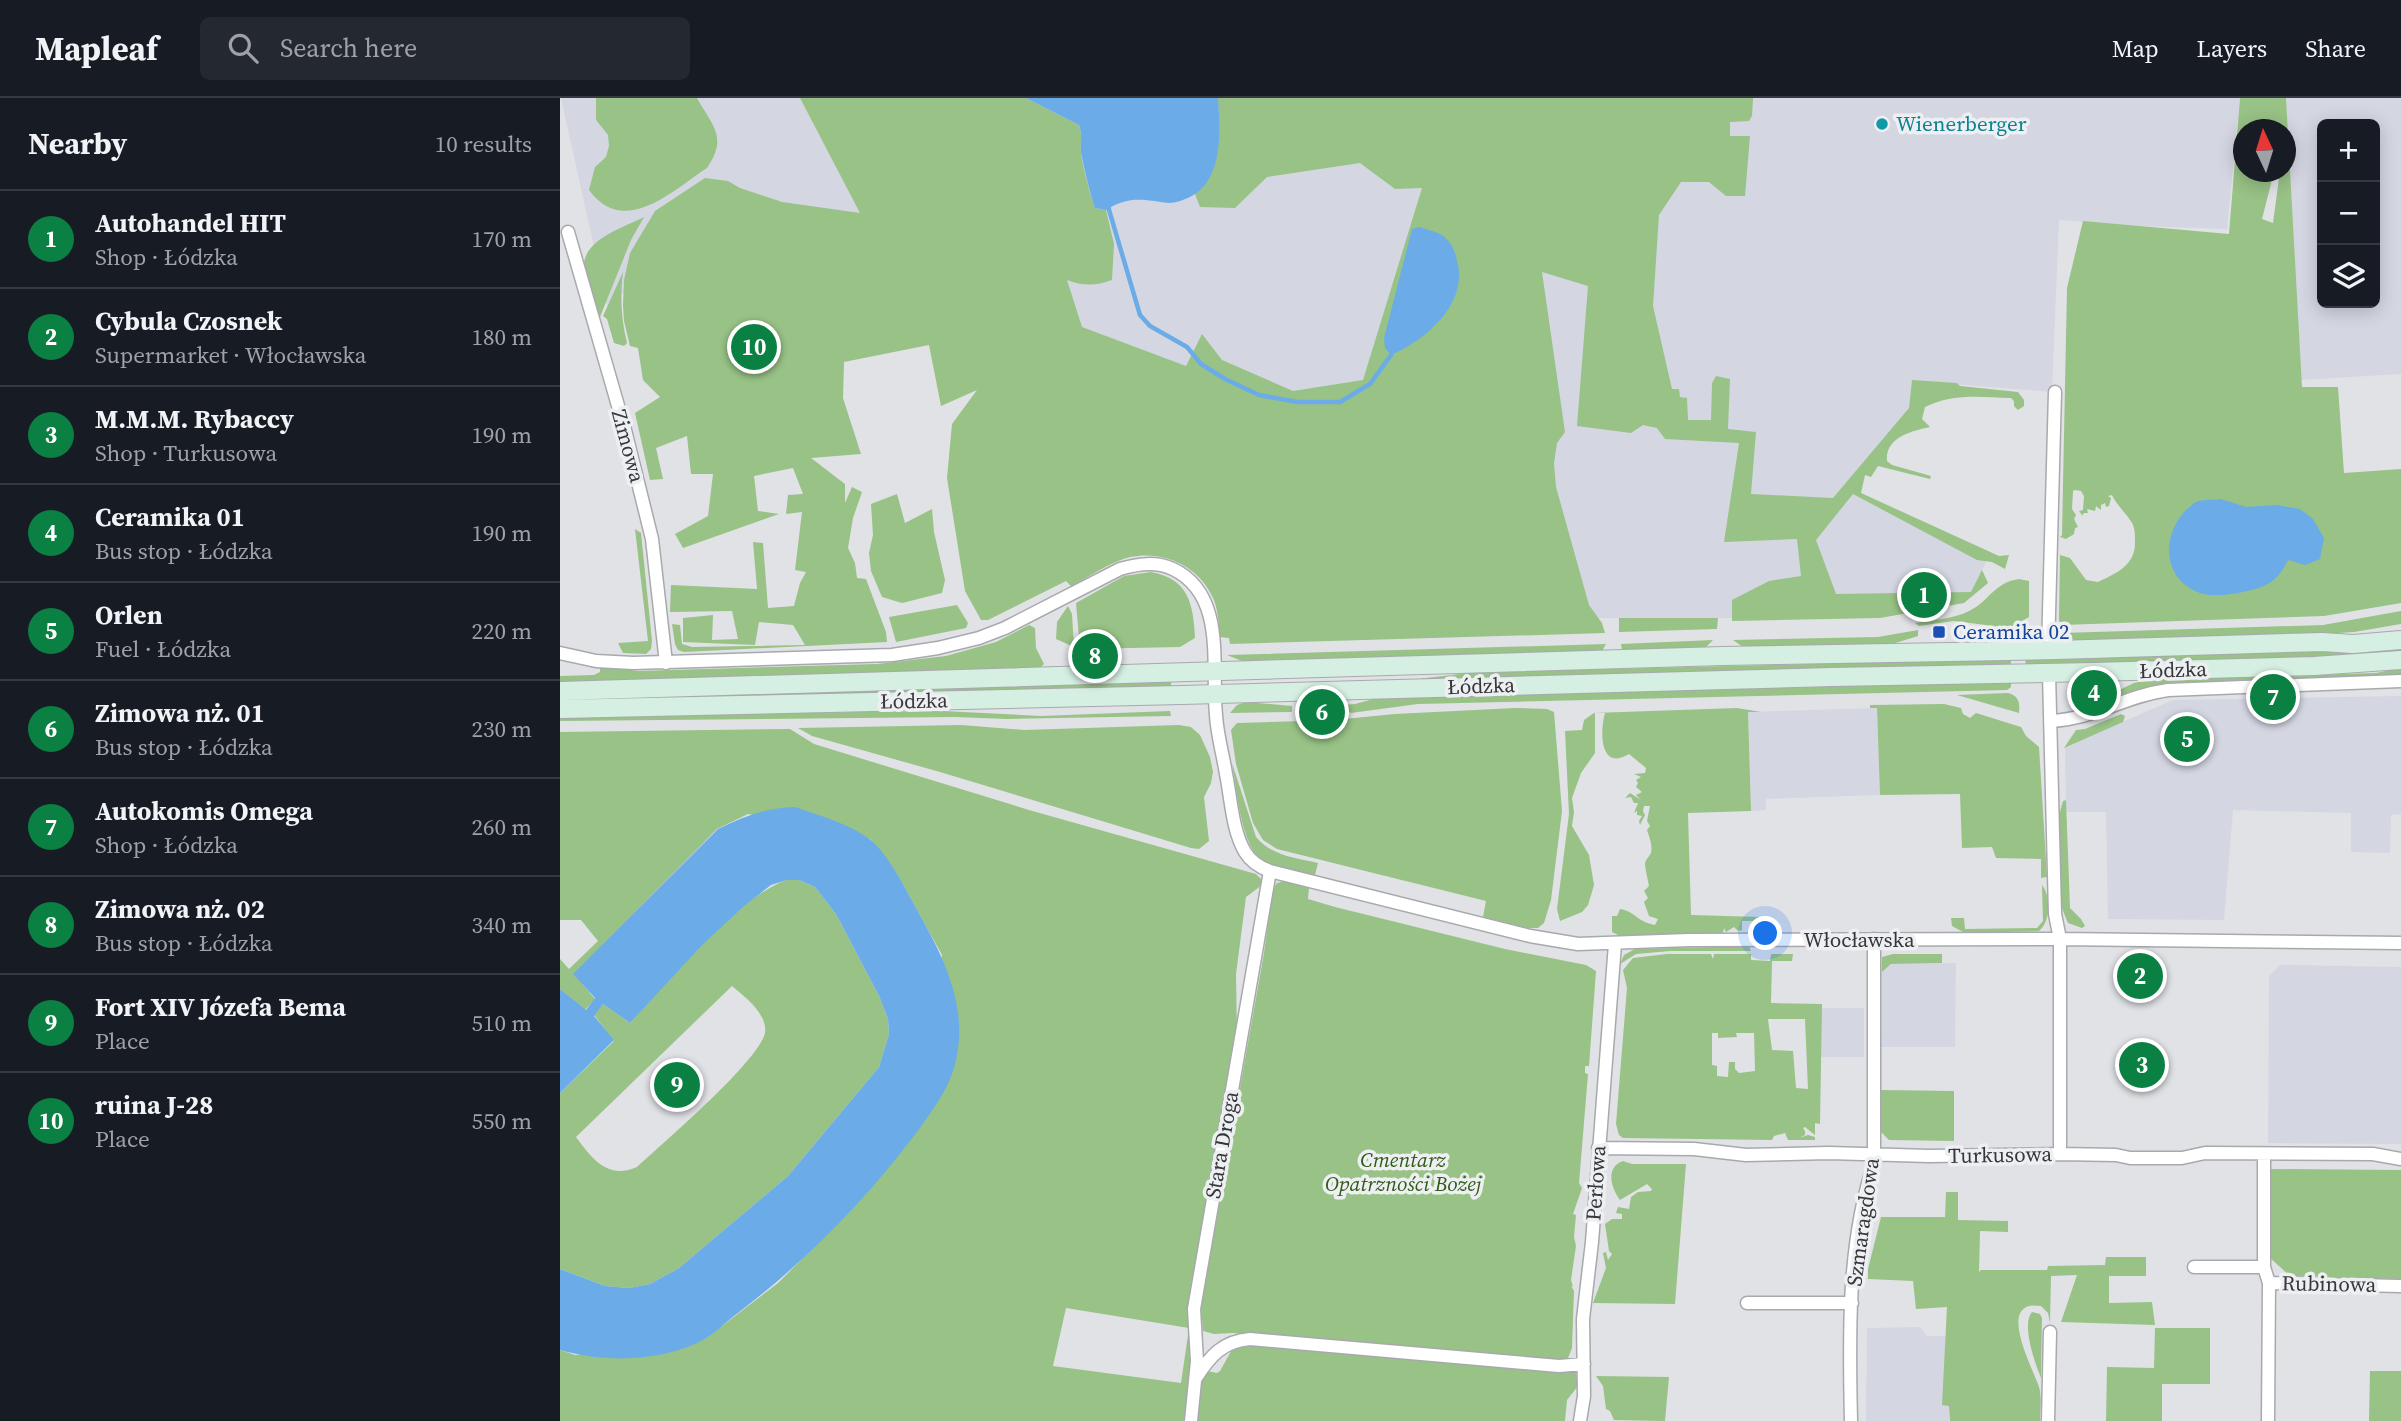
<!DOCTYPE html>
<html lang="en">
<head>
<meta charset="utf-8">
<style>
  body { margin:0; font-family:"Source Serif 4",serif; background:#242831; color:#f1f3f6 }
  .controls { position:absolute; right:21px; top:21px; display:grid; overflow:hidden; border-radius:10px; box-shadow:0 4px 18px #0003 }
  .controls button { width:63px; height:63px; display:grid; place-items:center; padding:0; border:0; border-bottom:2px solid #363941; background:#171b24; color:#f1f3f6; font:35px sans-serif }
  .compass { position:absolute; left:1673px; top:21px; width:63px; height:63px; border-radius:50%; background:#171b24; box-shadow:0 4px 18px #0003; rotate:356deg }
  .you { position:absolute; left:1206px; top:836px; width:24px; height:24px; margin:-18px; border:5px solid #fff; border-radius:50%; background:#1a73e8; box-shadow:0 0 0 10px #1a73e833 }
  .badge { display:grid; place-items:center; width:46px; height:46px; border-radius:50%; background:#0b8043; color:#fff; font-size:23px; font-weight:700 }
  .pin { position:absolute; translate:-50% -50%; border:4px solid #fff; box-shadow:0 2px 7px #0006 }
  .list { margin:0; padding:0; list-style:none }
  h2 { display:flex; justify-content:space-between; align-items:center; height:91px; margin:0; padding:0 28px; font-size:30px }
  h2 small { font-size:23px; font-weight:400; color:#9ea1a6 }
  .list li { display:grid; grid-template-columns:46px 1fr auto; gap:21px; align-items:center; box-sizing:border-box; height:98px; padding:0 28px; border-top:2px solid #363941 }
  .list b { display:block; font-size:26px; white-space:nowrap }
  .list p { margin:0; font-size:23px; white-space:nowrap; color:#9ea1a6 }
  .list em { font-size:23px; font-style:normal; color:#9ea1a6 }
  .icon { flex:none; width:38px; height:38px; fill:none; stroke:currentColor; stroke-width:2; stroke-linecap:round; stroke-linejoin:round }
  .map { position:relative; flex:none; width:1841px; height:1323px; overflow:hidden }
  header { display:flex; align-items:center; gap:42px; box-sizing:border-box; height:98px; padding:0 35px; background:#171b24; border-bottom:2px solid #363941 }
  header strong { font-size:33px }
  nav { display:flex; gap:38px; margin-inline-start:auto; font-size:24px }
  .search { width:490px; height:63px; background:#242831; display:flex; align-items:center; gap:18px; box-sizing:border-box; padding:0 24px; border-radius:10px; color:#9ea1a6; font-size:26px }
  main { display:flex }
  aside { flex:1; background:#171b24 }
  .map>svg:first-child { display:block }
  .built { fill:#d4d7e2; fill-rule:evenodd }
  .green { fill:#98c286; fill-rule:evenodd }
  .water { fill:#6bace8 }
  .lines { fill:none; stroke-linecap:round; stroke-linejoin:round }
  .stream { stroke:#6bace8; stroke-width:4.5 }
  .minor-casing { stroke:#a8a9ad; stroke-width:15 }
  .secondary-casing { stroke:#a8a9ad; stroke-width:20 }
  .minor { stroke:#fff; stroke-width:12 }
  .secondary { stroke:#d5f0e2; stroke-width:18 }
  .culture-dot { fill:#0f9aa8; stroke:#eeeff3; stroke-width:2.5 }
  .transit-dot { fill:#1a4fb4; stroke:#eeeff3; stroke-width:2.5 }
  .labels { text-anchor:middle; stroke-width:7; stroke-linejoin:round; paint-order:stroke }
  .culture-label { font-size:21px; fill:#0d838f; stroke:#eeeff3; text-anchor:start }
  .street-label { font-size:21px; fill:#363738; stroke:#eeeff3 }
  .transit-label { font-size:21px; fill:#164399; stroke:#eeeff3; text-anchor:start }
  .park-label { font-size:21px; font-style:italic; fill:#2f5c15; stroke:#eeeff3 }
</style>
</head>
<body>
<header>
<strong>Mapleaf</strong>
<div class="search"><svg class="icon" aria-label="search" viewBox="0 0 24 24"><circle cx="10" cy="10" r="6"/><path d="M15 15l6 6"/></svg>Search here</div>
<nav><a>Map</a><a>Layers</a><a>Share</a></nav>
</header>
<main>
<aside>
<h2>Nearby<small>10 results</small></h2>
<ul class="list">
<li><span class="badge">1</span><div><b>Autohandel HIT</b><p>Shop · Łódzka</p></div><em>170 m</em></li>
<li><span class="badge">2</span><div><b>Cybula Czosnek</b><p>Supermarket · Włocławska</p></div><em>180 m</em></li>
<li><span class="badge">3</span><div><b>M.M.M. Rybaccy</b><p>Shop · Turkusowa</p></div><em>190 m</em></li>
<li><span class="badge">4</span><div><b>Ceramika 01</b><p>Bus stop · Łódzka</p></div><em>190 m</em></li>
<li><span class="badge">5</span><div><b>Orlen</b><p>Fuel · Łódzka</p></div><em>220 m</em></li>
<li><span class="badge">6</span><div><b>Zimowa nż. 01</b><p>Bus stop · Łódzka</p></div><em>230 m</em></li>
<li><span class="badge">7</span><div><b>Autokomis Omega</b><p>Shop · Łódzka</p></div><em>260 m</em></li>
<li><span class="badge">8</span><div><b>Zimowa nż. 02</b><p>Bus stop · Łódzka</p></div><em>340 m</em></li>
<li><span class="badge">9</span><div><b>Fort XIV Józefa Bema</b><p>Place</p></div><em>510 m</em></li>
<li><span class="badge">10</span><div><b>ruina J-28</b><p>Place</p></div><em>550 m</em></li>
</ul>
</aside>
<div class="map">
<svg width="1841" height="1323" viewBox="0 0 1841 1323">
  <rect width="100%" height="100%" fill="#e1e2e6"/>
  <path class="built" d="M1 0H1680L1667 131 1577 128 1499 122 1492 294 1352 283 1349 310 1289 391 1428 460 1410 497 1185 520H1032L309 132 140 137 47 208Z
    M1726 0H1841V276L1740 282ZM1762 26H1815V205H1762Z
    M1841 598V716L1831 717 1830 755 1791 754V715L1673 712 1664 822 1548 821 1546 714H1506L1505 649 1613 602Z
    M1317 610 1320 697 1206 701V712L1191 713 1188 614Z
    M1396 865 1395 949H1321L1322 874 1331 866Z
    M1720 867 1841 869V1046L1708 1045 1709 878Z
    M1256 910H1304V959H1256Z
    M1360 1229 1367 1238H1391L1389 1323H1306L1307 1230Z"/>
  <path class="green" d="M36 0H137C153 29 168 39 147 70 112 93 64 140 29 92L35 69 46 59 49 48 48 37 36 22Z
    M240 0H466L519 27C523 39 520 42 521 54 521 62 532 104 535 110L546 112 554 146 552 182C535 188 523 188 507 182L522 229 626 268 642 236 662 262 733 293 803 282 862 90 835 91 800 65 707 79 675 110 640 109 635 96C663 75 659 32 658 0H1193L1192 18 1189 23 1170 24V38H1190L1185 98H1166L1149 84H1121L1099 117 1093 208 1112 291H1119L1120 299 1127 300 1128 322H1151L1152 285 1156 278 1170 281 1168 331 1196 334 1191 396 1273 400 1349 310 1352 282 1397 285 1400 288 1458 294 1464 302V308L1458 312 1454 308V303L1451 300C1421 299 1393 295 1365 309L1362 321 1370 329C1352 333 1325 339 1327 363L1332 367 1371 378 1370 381 1318 368 1311 379 1305 377 1301 395 1439 458 1449 457 1445 471 1432 464 1417 462 1293 396 1256 442 1276 496 1411 494 1422 472 1428 485 1404 505 1320 520 1172 523V502L1209 483 1241 478 1237 441 1164 444 1179 345 1105 341 1097 330 1083 327 1071 335 1017 328 1028 188 982 174 1005 334 997 345 994 365 996 389 1029 507 1042 525 1045 535 670 546 669 540 660 539C659 527 658 513 654 502 640 468 604 452 570 459 550 464 529 479 511 488L506 483 428 522H421L405 493 387 380 392 326 417 292 381 308 369 247 284 264 283 300 301 356 251 360 285 386V405L292 389 302 394 293 420 288 450 295 465 297 480 306 481 326 534 327 544 124 554 118 552 115 546 112 526 120 527 122 546 132 549 245 547 233 527 199 524 195 547 123 544V520L153 517 152 542 178 541 172 513 110 514 111 487 197 491 193 444 203 445 208 510 234 508 240 485 246 474 235 472 242 414 226 416 228 397 243 396 233 370 194 378 198 413 219 416 123 450 115 436 148 418 153 376H131L127 338 96 350 103 381 90 382 75 315 100 299 83 282 78 250 70 248 64 223 63 208 64 182 70 155 95 113 145 80 168 83 180 90 222 104 300 115Z
    M1680 0H1726L1742 289H1778L1784 375 1841 371V505L1764 518 1502 527 1499 523 1500 457 1510 460 1526 482 1538 484C1557 475 1576 467 1575 443 1575 435 1575 428 1570 422 1564 413 1556 406 1552 397L1548 398 1551 400 1549 408 1546 409 1545 405 1541 407V412L1536 408 1535 413 1527 411 1528 415H1524L1521 419 1522 417 1519 413 1523 412 1524 398 1521 393 1515 392 1513 393 1512 411 1516 417 1514 421 1518 429 1515 430 1514 436 1506 441 1500 439 1502 437 1507 190 1523 123 1669 136ZM1684 32H1726V74H1718L1719 80 1713 125 1702 121 1714 74H1684Z
    M84 119 71 142 40 219C37 208 24 174 24 165 27 140 65 129 84 119Z
    M63 174C60 199 61 220 67 245L64 248 54 245 47 221 43 218Z
    M337 396 345 425 372 411 374 434 385 482 382 495 342 505 322 499 311 473 309 455 313 437 311 406Z
    M75 431 81 435 92 543 91 551 86 556 63 555 58 545 88 543Z
    M591 474C629 481 633 506 635 540L620 549 520 551 516 505 564 478Z
    M1459 481 1469 483V519L1450 530 1394 523 1359 528 1355 525C1372 522 1394 521 1409 513 1430 503 1433 485 1459 481Z
    M397 507 408 525 406 530 336 544 329 519Z
    M508 508 512 516 514 549 496 541 497 524Z
    M1841 513V526L1794 534 1763 536 1516 543 1502 535 1763 527Z
    M1059 520H1158L1157 531 1059 534Z
    M469 527 475 530 476 550 484 566 480 570 0 585V578L34 577 40 574V568L78 573 317 566 386 558 436 544Z
    M1358 532V538L1332 546 1183 549 1173 542 1318 539Z
    M1153 542 1145 550 1062 552 1061 546Z
    M1046 546 1042 553 682 563 667 557Z
    M1841 547V553L1804 558 1466 568 1465 560 1803 552Z
    M1451 561V568L857 581 918 574Z
    M1841 570V578L1594 588 1561 597 1557 593 1574 585 1594 581 1816 575Z
    M611 583V589L191 599V595Z
    M1451 584V589L1447 592 858 606 791 615 784 611 783 607 795 606 817 600Z
    M1448 595C1459 598 1460 605 1459 615L1397 597Z
    M686 604 732 608V614L670 615 677 607Z
    M1384 606 1401 610 1403 616 1410 620 1416 615 1461 629 1466 638 1479 649 1487 779 1481 780V761L1436 760 1432 749 1402 750 1400 696 1320 697 1317 610H1310V607Z
    M955 610 987 611 994 614 1002 713 991 802 984 825 978 830H966L923 819 926 803 717 751 703 742 693 725 676 666 671 632 677 625 774 622 835 616Z
    M1177 610 1201 614H1188L1191 713 1128 715 1131 817 1200 819 1201 830 1196 831 1193 823H1182V832L1178 833 1174 829 1166 834 1164 830 1163 835 1062 839 1052 834V818H1057L1060 811C1075 813 1077 824 1095 827L1098 821 1089 818 1084 804 1088 800 1084 793 1089 788C1088 781 1085 772 1085 765 1086 761 1089 759 1091 755 1093 748 1089 738 1087 732L1090 728 1087 723 1090 708H1084L1083 713 1085 717 1080 727 1079 723 1082 718 1077 717V713L1074 715 1078 705H1074L1071 699 1065 700 1070 695 1081 702 1076 697 1082 694 1076 689 1078 685 1076 682 1081 679 1074 676 1085 675 1086 670 1069 656C1039 674 1040 632 1045 615H1035V655L1021 675 1012 700 1014 714 1012 728 1029 757 1034 787 1028 807 1022 814 1000 823 997 811 1009 716 1005 633 1022 632 1024 622 1034 615Z
    M383 613 481 618 610 613 611 618 447 621 395 619 0 623V618Z
    M1561 616 1565 618 1563 624 1504 650 1516 632 1525 631Z
    M401 627 464 632 619 627 631 629 640 637 650 659 653 674 651 685 644 699 649 743 639 751 631 750 380 674 252 638 238 630Z
    M230 631 254 646 469 712 696 776 701 781 702 787 686 799 676 876 677 939 630 1193 629 1230 506 1210 493 1268 621 1285 628 1237 632 1239 633 1280 625 1323H0V1252L15 1257 145 1241 218 1185 289 1114 341 1054 382 857 337 776 310 741 188 716 157 731 14 876 35 901 25 912 0 891V861L9 871 38 843 21 822H0V634Z
    M672 665 696 739C712 758 735 760 758 765L755 777C739 773 721 771 707 765 681 755 677 691 672 665Z
    M1506 702 1510 810 1521 821 1525 828 1522 830 1508 825 1501 808 1499 717 1503 703Z
    M227 782H239L255 789 276 816 319 898 328 921 329 936 319 969 228 1078 119 1170 90 1186 69 1190 45 1188 0 1171V995L54 943 34 917 43 906 70 925C109 883 175 800 227 782ZM172 888C184 898 208 916 205 935 199 963 102 1046 77 1069 48 1082 32 1061 16 1039Z
    M725 783 749 789 748 801 775 809 945 851 1026 867 1036 873 1029 968H1025V975L1028 976 1019 1085 1022 1090 1013 1116 1016 1117 1014 1139 1016 1148 1011 1182 1013 1189 1011 1188 1014 1193 1012 1250 1008 1260 1003 1263 920 1259 673 1235 654 1236 643 1233 641 1210 704 855 713 791 717 785Z
    M1482 787C1491 799 1491 823 1479 833L1405 835 1392 828 1391 820H1404L1405 831 1477 830 1483 823Z
    M1189 848 1191 853H1110L1076 856 1060 866 1064 857 1075 851Z
    M1107 856H1151L1153 861 1154 856H1191V862L1210 863 1211 856H1233L1232 863H1212L1211 905 1262 906 1260 1026 1255 1025V1037L1245 1029 1243 1030 1245 1033V1037L1239 1040 1248 1037 1255 1039V1042H1228L1225 1035 1214 1038 1212 1042 1063 1040 1059 1037 1056 1026 1067 890 1063 872 1073 860ZM1208 921H1245L1248 991 1236 990 1233 953 1212 952ZM1152 935H1158V940L1177 939 1176 935H1194L1195 973 1179 975 1175 971V964H1169L1168 979 1157 978V968L1152 967Z
    M1333 856H1382V865L1331 866 1322 874 1321 949 1322 859Z
    M1321 992 1394 993V1043L1329 1042 1320 1033Z
    M1063 1063 1072 1066H1126L1115 1206 1033 1205 1046 1170 1043 1155 1046 1154 1048 1162 1052 1156 1049 1153 1045 1126 1052 1121H1062V1116L1056 1115 1058 1109 1069 1111 1071 1099 1078 1094 1091 1093 1092 1091 1087 1086 1060 1102C1051 1090 1045 1069 1063 1063Z
    M1710 1071 1841 1072V1181L1730 1178 1709 1159Z
    M1386 1094H1398V1122L1448 1123V1134L1420 1133 1419 1174 1421 1172H1487L1488 1168 1545 1167 1546 1159H1586V1178H1549V1205L1592 1204 1595 1227 1501 1224 1517 1177 1491 1178 1490 1225 1488 1215 1481 1208C1434 1200 1474 1273 1479 1289 1482 1299 1480 1313 1480 1323H1390L1389 1308 1382 1307 1387 1209 1356 1211 1353 1183 1308 1181V1171L1321 1119H1385Z
    M1472 1214 1480 1216 1482 1220 1481 1280C1475 1265 1461 1226 1472 1214Z
    M1595 1230H1650V1286H1602V1323H1546L1547 1269 1594 1270Z
    M696 1245 1016 1275 1018 1288 1007 1302 1005 1323H634L641 1283 647 1273 657 1275 660 1273 674 1248Z
    M1810 1273H1841V1323H1809Z
    M1036 1278 1109 1279 1105 1323 1054 1322 1050 1313 1046 1311 1043 1288Z"/>
  <path class="water" d="M466 0H658C660 32 664 82 630 99 623 102 616 105 609 105 583 102 570 97 546 112L535 110C532 104 522 62 521 54 520 42 523 39 519 27Z
    M859 129C866 131 874 133 880 136 890 141 895 152 897 163 909 205 866 242 831 257L825 250 824 240 852 131Z
    M1661 401 1686 409 1716 407 1740 411 1753 421 1764 440 1760 461 1745 467 1728 462C1717 484 1707 489 1683 494 1668 497 1649 500 1635 493 1601 477 1603 435 1626 412 1627 412 1634 405 1634 405 1641 401 1653 402 1661 401Z
    M235 709C260 718 287 725 308 740 325 752 341 782 351 801 380 853 412 907 394 970 387 994 371 1014 357 1034 305 1103 243 1166 174 1218 165 1225 155 1235 145 1241 103 1264 45 1265 0 1252V1171L45 1188 69 1190 90 1186 119 1170 228 1078 319 969 329 936 328 921 319 898 276 816 255 789 239 782H227L211 787 183 809 143 846 70 925 43 906 34 918 54 942 0 995V891L26 912 35 900 13 876 158 731C184 718 206 710 235 709Z"/>
  <g class="lines">
    <path class="stream" d="M547 105 580 217 590 228 627 249 641 266 665 281 699 297 737 304H780L810 286 831 257"/>
    <g class="minor-casing">
      <path id="minor" d="M8 134 65 332 92 441 106 565
        M1488 552 1495 294
        M0 555 36 563 73 565 332 557 378 550 419 540 445 530 560 471C578 466 595 463 613 471 667 497 651 568 656 617 657 637 663 656 666 676 671 700 672 732 685 754 691 764 699 769 710 773L970 838 1018 846 1129 842 1500 841 1841 845
        M1489 575 1495 816 1500 841V1056
        M1490 623C1535 621 1564 598 1608 592L1841 583
        M1038 1050 1134 1051 1186 1057 1269 1055 1369 1058 1500 1056 1556 1057 1570 1060H1622L1645 1055 1813 1056 1841 1061
        M1704 1056V1169L1709 1185 1708 1323
        M1634 1169H1704
        M1709 1185 1841 1188
        M1187 1205H1292
        M636 1280C650 1258 663 1243 690 1241L999 1268 1024 1266
        M631 1323 637 1263 634 1211 710 773
        M1020 1323 1024 1298 1023 1221 1032 1144 1055 846
        M1291 1323C1289 1240 1287 1145 1314 1066V841
        M1488 1323 1490 1234"/>
    </g>
    <g class="secondary-casing">
      <path id="secondary" d="M0 593 1162 558 1496 552 1762 544 1793 546 1841 542
        M0 611 622 597 1272 579 1534 574 1754 568 1841 562"/>
    </g>
    <use href="#minor" class="minor"/>
    <use href="#secondary" class="secondary"/>
  </g>
  <circle class="culture-dot" cx="1322" cy="26" r="7"/>
  <rect class="transit-dot" x="1372" y="527" width="14" height="14" rx="3.5"/>
  <g class="labels">
    <g class="culture-label">
      <text x="1336" y="33">Wienerberger</text>
    </g>
    <g class="street-label">
      <text transform="translate(68 348) rotate(75)" y="7">Zimowa</text>
      <text transform="translate(1613 572) rotate(-2)" y="7">Łódzka</text>
      <text transform="translate(921 588) rotate(-2)" y="7">Łódzka</text>
      <text transform="translate(354 603) rotate(-1)" y="7">Łódzka</text>
      <text x="1299" y="849">Włocławska</text>
      <text transform="translate(662 1047) rotate(-80)" y="7">Stara Droga</text>
      <text transform="translate(1440 1057) rotate(-1)" y="7">Turkusowa</text>
      <text transform="translate(1036 1085) rotate(-86)" y="7">Perłowa</text>
      <text transform="translate(1303 1124) rotate(-82)" y="7">Szmaragdowa</text>
      <text transform="translate(1769 1186) rotate(1)" y="7">Rubinowa</text>
    </g>
    <g class="transit-label">
      <text x="1393" y="541">Ceramika 02</text>
    </g>
    <g class="park-label">
      <text x="843" y="1069">Cmentarz<tspan x="843" dy="24">Opatrzności Bożej</tspan></text>
    </g>
  </g>
</svg>
<div class="controls">
<button>+</button>
<button>−</button>
<button><svg class="icon" aria-label="layers" viewBox="0 0 24 24"><path d="M12 4l9 5-9 5-9-5zM3 14l9 5 9-5"/></svg></button>
</div>
<svg class="compass" viewBox="-18 -18 36 36"><path d="M0-13l5 13h-10z" fill="#e53935"/><path d="M0 13l5-13h-10z" fill="#9ea1a6"/></svg>
<div class="you"></div>
<div class="pin badge" style="left:1364px;top:497px">1</div>
<div class="pin badge" style="left:1580px;top:878px">2</div>
<div class="pin badge" style="left:1582px;top:967px">3</div>
<div class="pin badge" style="left:1534px;top:595px">4</div>
<div class="pin badge" style="left:1627px;top:641px">5</div>
<div class="pin badge" style="left:762px;top:614px">6</div>
<div class="pin badge" style="left:1713px;top:599px">7</div>
<div class="pin badge" style="left:535px;top:558px">8</div>
<div class="pin badge" style="left:117px;top:987px">9</div>
<div class="pin badge" style="left:194px;top:249px">10</div>
</div>
</main>
</body>
</html>
